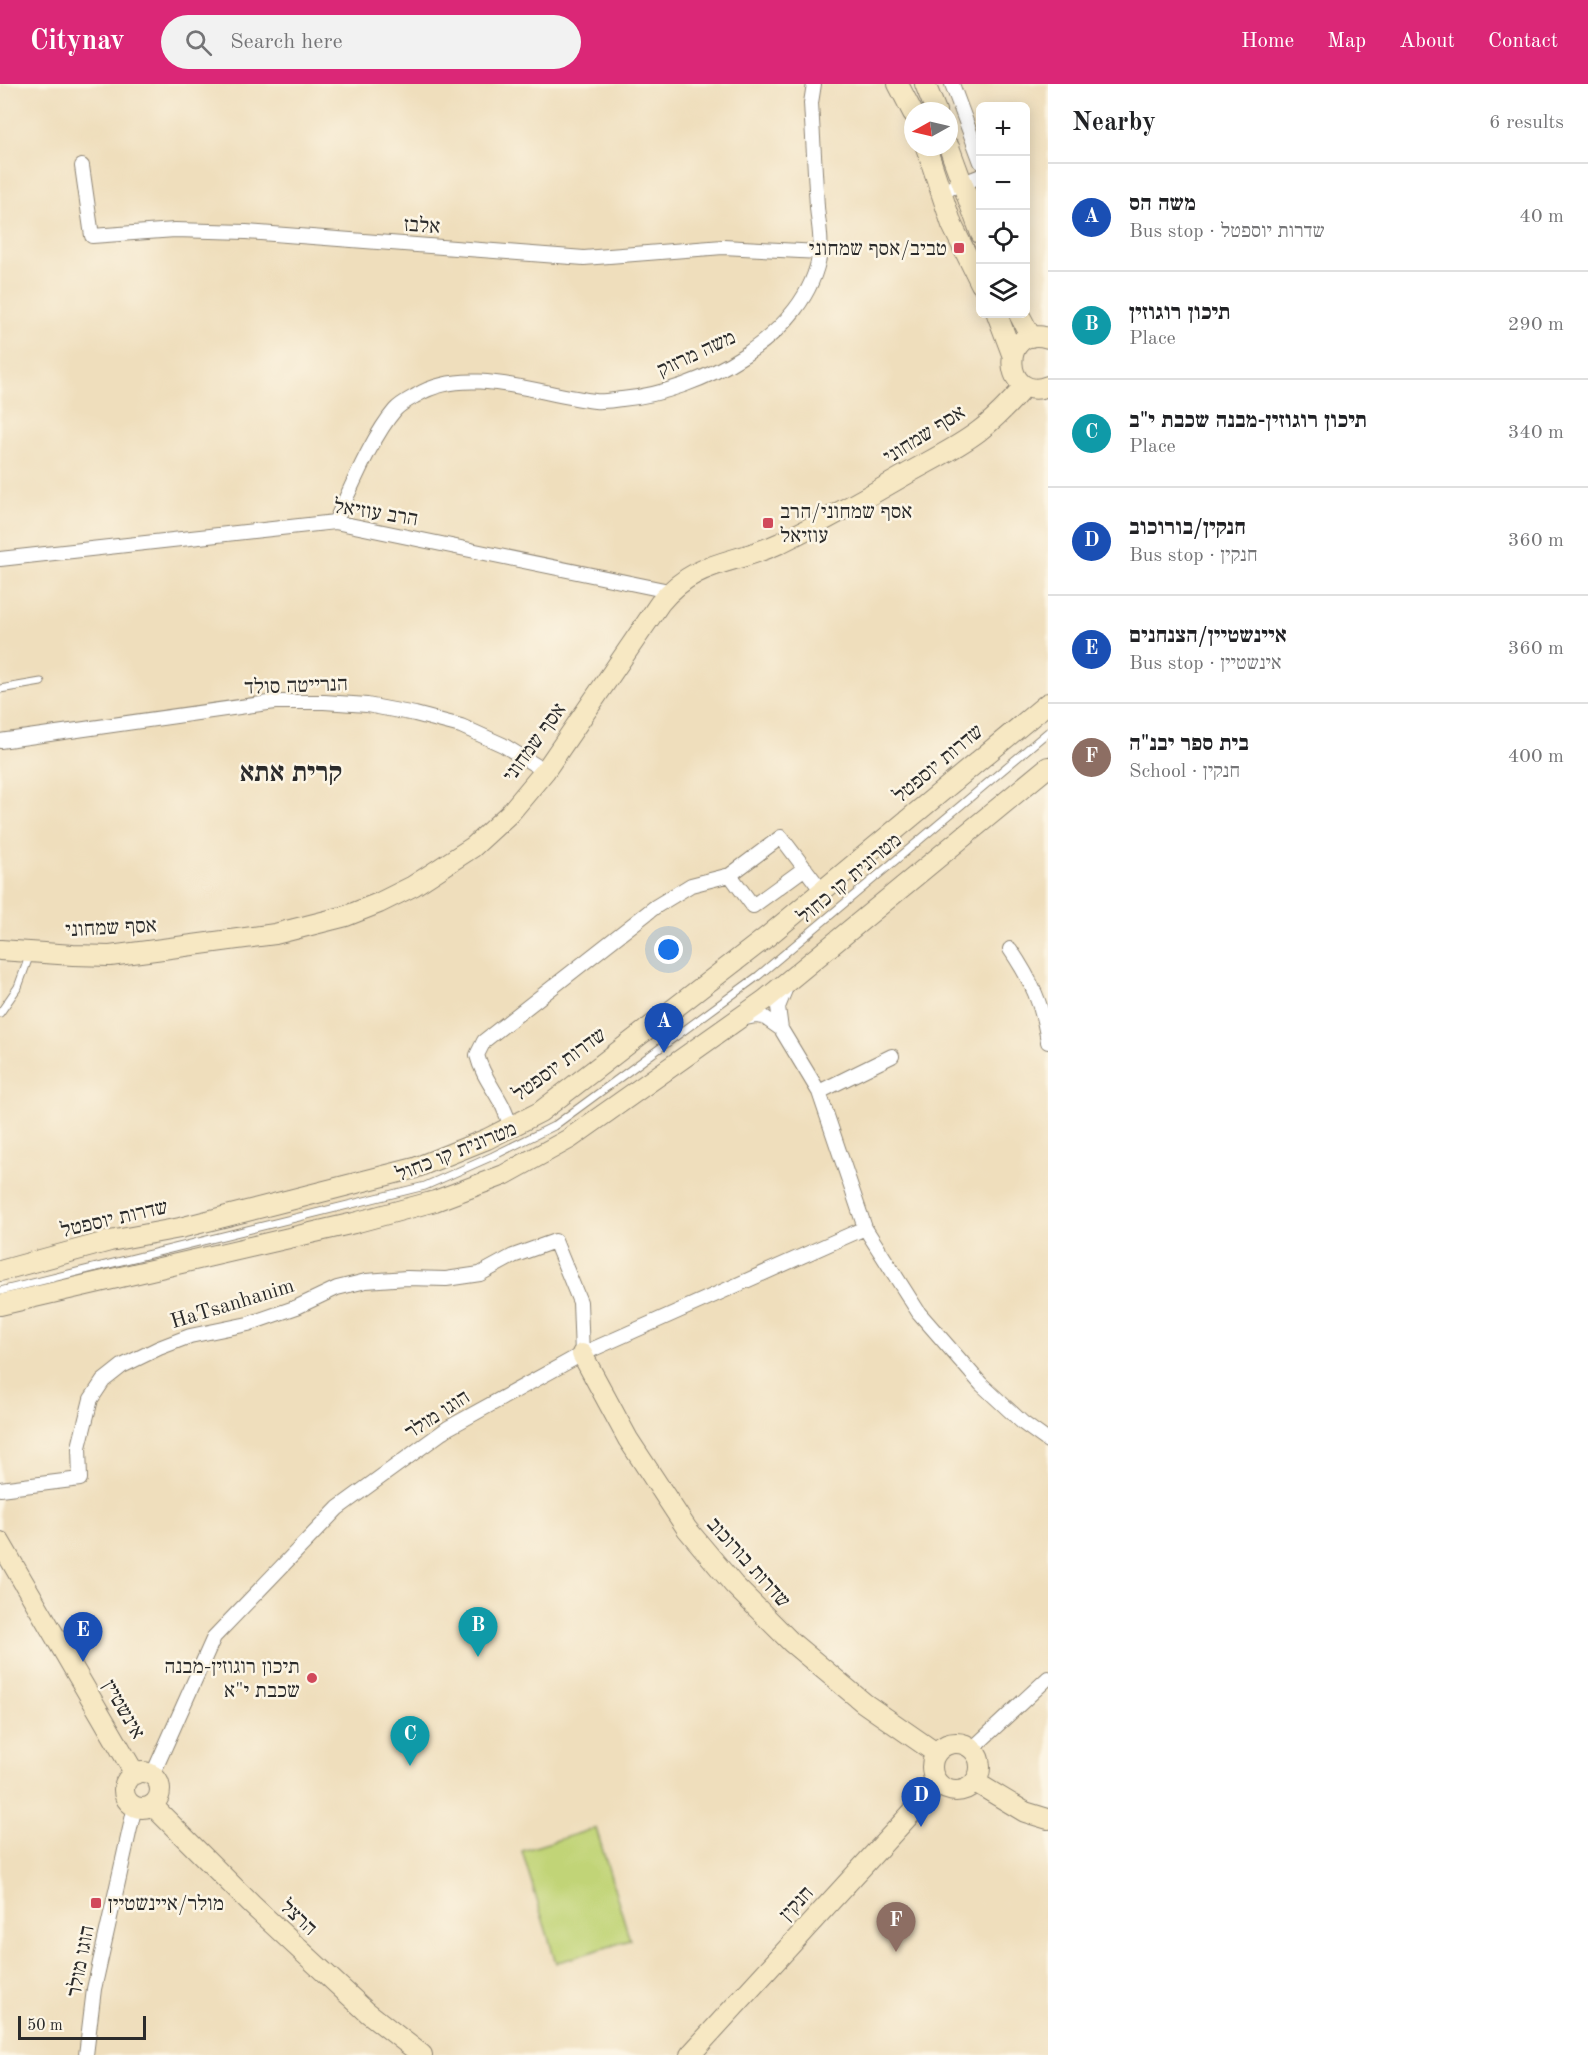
<!DOCTYPE html>
<html lang="en">
<head>
<meta charset="utf-8">
<style>
  body { margin:0; font-family:"Old Standard TT","Frank Ruhl Libre",serif; background:#f2f2f2; color:#202124 }
  .controls { position:absolute; right:18px; top:18px; display:grid; overflow:hidden; border-radius:9px; box-shadow:0 3px 15px #0003 }
  .controls button { width:54px; height:54px; display:grid; place-items:center; padding:0; border:0; border-bottom:2px solid #e0e0e0; background:#fff; color:#202124; font:30px sans-serif }
  .compass { position:absolute; left:904px; top:18px; width:54px; height:54px; border-radius:50%; background:#fff; box-shadow:0 3px 15px #0003; rotate:262deg }
  .scale { position:absolute; left:18px; bottom:15px; width:128px; box-sizing:border-box; padding-left:6px; border:3px solid #2b2b2b; border-top:0; font-size:16px; line-height:21px; white-space:nowrap; color:#2b2b2b; -webkit-text-stroke:4px #fcf5e5; paint-order:stroke }
  .you { position:absolute; left:669px; top:866px; width:21px; height:21px; margin:-15px; border:4px solid #fff; border-radius:50%; background:#1a73e8; box-shadow:0 0 0 9px #1a73e833 }
  .badge { display:grid; place-items:center; width:39px; height:39px; border-radius:50%; background:#db2777; color:#fff; font-size:20px; font-weight:700 }
  .pin { position:absolute; translate:-50% -50px; filter:drop-shadow(0 2px 3px #0008) }
  .pin::after { content:''; position:absolute; top:32px; width:21px; height:18px; background:inherit; clip-path:polygon(0 0,100% 0,50% 100%) }
  .list { margin:0; padding:0; list-style:none }
  h2 { display:flex; justify-content:space-between; align-items:center; height:78px; margin:0; padding:0 24px; font-size:26px }
  h2 small { font-size:20px; font-weight:400; color:#757577 }
  .list li { display:grid; grid-template-columns:39px 1fr auto; gap:18px; align-items:center; box-sizing:border-box; height:108px; padding:0 24px; border-top:2px solid #e0e0e0 }
  .list b { display:block; font-size:22px; white-space:nowrap }
  .list p { margin:0; font-size:20px; white-space:nowrap; color:#757577 }
  .list em { font-size:20px; font-style:normal; color:#757577 }
  .icon { flex:none; width:33px; height:33px; fill:none; stroke:currentColor; stroke-width:2; stroke-linecap:round; stroke-linejoin:round }
  .map { position:relative; flex:none; width:1048px; height:1971px; overflow:hidden }
  header { display:flex; align-items:center; gap:36px; box-sizing:border-box; height:84px; padding:0 30px; background:#db2777; color:#fff }
  header strong { font-size:28px }
  nav { display:flex; gap:33px; margin-inline-start:auto; font-size:21px }
  .search { width:420px; height:54px; background:#f2f2f2; display:flex; align-items:center; gap:15px; box-sizing:border-box; padding:0 21px; border-radius:33px; color:#757577; font-size:22px }
  main { display:flex }
  aside { flex:1; background:#fff }
  .map>svg:first-child { display:block }
  .green { fill:#c1d477; stroke:#768051; stroke-width:1.5 }
  .lines { fill:none; stroke-linecap:round; stroke-linejoin:round }
  .lane-casing { stroke:#8d8474; stroke-width:9 }
  .street-casing { stroke:#8d8474; stroke-width:16 }
  .secondary-casing { stroke:#8d8474; stroke-width:22 }
  .lane { stroke:#fff; stroke-width:7 }
  .street { stroke:#fff; stroke-width:14 }
  .secondary { stroke:#f7e8c3; stroke-width:20 }
  .poi-dot { fill:#d1495b; stroke:#fcf5e5; stroke-width:2 }
  .labels { text-anchor:middle; stroke-width:5; stroke-linejoin:round; paint-order:stroke }
  .street-label { font-size:21px; fill:#2b2b2b; stroke:#fcf5e5 }
  .poi-label { font-size:21px; fill:#2b2b2b; stroke:#fcf5e5; text-anchor:end }
  .district-label { font-size:27px; font-weight:bold; fill:#2b2b2b; stroke:#fcf5e5 }
</style>
</head>
<body>
<header>
<strong>Citynav</strong>
<div class="search"><svg class="icon" aria-label="search" viewBox="0 0 24 24"><circle cx="10" cy="10" r="6"/><path d="M15 15l6 6"/></svg>Search here</div>
<nav><a>Home</a><a>Map</a><a>About</a><a>Contact</a></nav>
</header>
<main>
<div class="map">
<svg width="1048" height="1971" viewBox="0 0 1048 1971">
  <rect width="100%" height="100%" fill="#fcf5e5"/>
  <filter id="ink" filterUnits="userSpaceOnUse"><feTurbulence type="fractalNoise" baseFrequency=".0167" numOctaves="2"/><feDisplacementMap in="SourceGraphic" scale="12" xChannelSelector="R" yChannelSelector="G"/><feConvolveMatrix kernelMatrix="1 2 1 2 8 2 1 2 1" color-interpolation-filters="sRGB"/></filter>
  <filter id="wash" filterUnits="userSpaceOnUse"><feTurbulence type="fractalNoise" baseFrequency=".008" numOctaves="4" result="noise"/><feDisplacementMap in="SourceGraphic" scale="24" xChannelSelector="R" yChannelSelector="G"/><feGaussianBlur stdDeviation="1.35" result="paint"/><feColorMatrix in="noise" values="0 0 0 0 0 0 0 0 0 0 0 0 0 0 0 0 0 1.4 0 .05"/><feComposite in="paint" operator="in"/></filter>
  <g filter="url(#wash)">
    <rect width="100%" height="100%" fill="#efdebc"/>
    <path class="green" d="M596 1744 630 1856 556 1879 522 1767Z"/>
  </g>
  <g filter="url(#ink)">
    <g class="lines">
      <g class="lane-casing">
        <path id="lane" d="M0 605 41 598
          M0 929 18 903 30 870
          M0 1207 425 1102 493 1072 554 1042 758 892 1048 648"/>
      </g>
      <g class="street-casing">
        <path id="street" d="M952 0 981 78
          M82 82 92 152 175 146 246 148 584 174 723 163 820 168
          M943 107 981 92
          M335 438C351 405 371 354 395 326 400 320 410 315 417 311 468 280 540 311 595 317 603 318 613 316 622 315 698 308 808 253 820 168 822 154 818 137 817 123 815 88 813 53 811 19L814 0
          M0 475 335 438 669 507
          M0 657 275 618H324L367 621 415 630 461 642 503 661 545 687
          M805 784 753 822 730 791 781 753 822 807
          M1010 865C1031 896 1043 921 1048 958
          M741 935 756 932 764 933 781 945 819 1008 865 1144 919 1229 981 1300 1023 1339 1048 1357
          M781 945 778 923 787 901
          M819 1008 892 972
          M510 1043C504 1014 484 999 477 971L484 957 655 823 691 801 730 791
          M0 1405 80 1395 79 1363 91 1315 103 1297 122 1282 159 1264 190 1252 248 1240 297 1223 337 1204 366 1197 407 1194 446 1195 480 1190 513 1172 555 1157 580 1218 582 1270
          M972 1665 1048 1594
          M152 1692 214 1553 338 1424 448 1344 582 1270 865 1144
          M86 1971 94 1905 135 1722"/>
      </g>
      <g class="secondary-casing">
        <path id="secondary" d="M898 0 913 29
          M925 0 936 27
          M926 63 952 141 981 200
          M949 63 981 150
          M997 230 1012 270
          M1019 230 1031 253
          M1048 254C998 239 1003 320 1048 302
          M0 866 73 871 110 872 275 850 346 832 379 819 413 802 473 763 510 729 545 687 660 519C698 474 731 482 780 459 822 438 864 415 905 391 929 377 957 364 979 347 996 334 1011 318 1025 302
          M0 1187 110 1157 180 1144 415 1084 487 1055 540 1028 768 852 1048 619
          M0 1221 354 1139 435 1117 504 1091 569 1055 765 916 1048 683
          M582 1270 628 1355 687 1445 734 1501 791 1558 864 1619 936 1669
          M0 1458 135 1690
          M932 1683a24 24 0 1 1 48 0a24 24 0 1 1-48 0Z
          M124 1706a18 18 0 1 1 36 0a18 18 0 1 1-36 0Z
          M975 1698 1025 1728 1048 1735
          M152 1721 252 1821 367 1928 422 1971
          M690 1971 938 1700"/>
      </g>
      <use href="#lane" class="lane"/>
      <use href="#street" class="street"/>
      <use href="#secondary" class="secondary"/>
    </g>
  </g>
  <g class="poi-dot">
    <rect x="953" y="158" width="12" height="12" rx="3"/>
    <rect x="762" y="433" width="12" height="12" rx="3"/>
    <circle cx="312" cy="1594" r="6"/>
    <rect x="90" y="1813" width="12" height="12" rx="3"/>
  </g>
  <g class="labels">
    <g class="street-label">
      <text transform="translate(422 141) rotate(4)" y="7">אלבז</text>
      <text transform="translate(696 269) rotate(-25)" y="7">משה מרזוק</text>
      <text transform="translate(924 350) rotate(-32)" y="7">אסף שמחוני</text>
      <text transform="translate(376 428) rotate(9)" y="7">הרב עוזיאל</text>
      <text transform="translate(296 601) rotate(-2)" y="7">הנרייטה סולד</text>
      <text transform="translate(534 658) rotate(-54)" y="7">אסף שמחוני</text>
      <text transform="translate(938 679) rotate(-40)" y="7">שדרות יוספטל</text>
      <text transform="translate(849 794) rotate(-40)" y="7">מטרונית קו כחול</text>
      <text transform="translate(111 843) rotate(-3)" y="7">אסף שמחוני</text>
      <text transform="translate(559 980) rotate(-36)" y="7">שדרות יוספטל</text>
      <text transform="translate(456 1067) rotate(-22)" y="7">מטרונית קו כחול</text>
      <text transform="translate(114 1134) rotate(-13)" y="7">שדרות יוספטל</text>
      <text transform="translate(232 1219) rotate(-17)" y="7">HaTsanhanim</text>
      <text transform="translate(437 1330) rotate(-33)" y="7">הוגו מולר</text>
      <text transform="translate(749 1478) rotate(48)" y="7">שדרות בורוכוב</text>
      <text transform="translate(124 1625) rotate(60)" y="7">אינשטיין</text>
      <text transform="translate(796 1819) rotate(-47)" y="7">חנקין</text>
      <text transform="translate(299 1833) rotate(43)" y="7">הרצל</text>
      <text transform="translate(80 1877) rotate(-79)" y="7">הוגו מולר</text>
    </g>
    <g class="poi-label">
      <text x="947" y="171">טביב/אסף שמחוני</text>
      <text x="780" y="434" text-anchor="start">אסף שמחוני/הרב<tspan x="780" dy="24">עוזיאל</tspan></text>
      <text x="300" y="1589">תיכון רוגוזין-מבנה<tspan x="300" dy="24">שכבת י"א</tspan></text>
      <text x="108" y="1826" text-anchor="start">מולר/איינשטיין</text>
    </g>
    <g class="district-label">
      <text x="291" y="697">קרית אתא</text>
    </g>
  </g>
</svg>
<div class="controls">
<button>+</button>
<button>−</button>
<button><svg class="icon" aria-label="locate" viewBox="0 0 24 24"><circle cx="12" cy="12" r="6"/><path d="M12 2v4M12 18v4M2 12h4M18 12h4"/></svg></button>
<button><svg class="icon" aria-label="layers" viewBox="0 0 24 24"><path d="M12 4l9 5-9 5-9-5zM3 14l9 5 9-5"/></svg></button>
</div>
<svg class="compass" viewBox="-18 -18 36 36"><path d="M0-13l5 13h-10z" fill="#e53935"/><path d="M0 13l5-13h-10z" fill="#757577"/></svg>
<div class="scale">50 m</div>
<div class="you"></div>
<div class="pin badge" style="left:664px;top:969px;background:#1a4fb4">A</div>
<div class="pin badge" style="left:478px;top:1573px;background:#0f9aa8">B</div>
<div class="pin badge" style="left:410px;top:1682px;background:#0f9aa8">C</div>
<div class="pin badge" style="left:921px;top:1743px;background:#1a4fb4">D</div>
<div class="pin badge" style="left:83px;top:1578px;background:#1a4fb4">E</div>
<div class="pin badge" style="left:896px;top:1868px;background:#8d6e63">F</div>
</div>
<aside>
<h2>Nearby<small>6 results</small></h2>
<ul class="list">
<li><span class="badge" style="background:#1a4fb4">A</span><div><b>משה הס</b><p>Bus stop · שדרות יוספטל</p></div><em>40 m</em></li>
<li><span class="badge" style="background:#0f9aa8">B</span><div><b>תיכון רוגוזין</b><p>Place</p></div><em>290 m</em></li>
<li><span class="badge" style="background:#0f9aa8">C</span><div><b>תיכון רוגוזין-מבנה שכבת י&quot;ב</b><p>Place</p></div><em>340 m</em></li>
<li><span class="badge" style="background:#1a4fb4">D</span><div><b>חנקין/בורוכוב</b><p>Bus stop · חנקין</p></div><em>360 m</em></li>
<li><span class="badge" style="background:#1a4fb4">E</span><div><b>איינשטיין/הצנחנים</b><p>Bus stop · אינשטיין</p></div><em>360 m</em></li>
<li><span class="badge" style="background:#8d6e63">F</span><div><b>בית ספר יבנ&quot;ה</b><p>School · חנקין</p></div><em>400 m</em></li>
</ul>
</aside>
</main>
</body>
</html>
